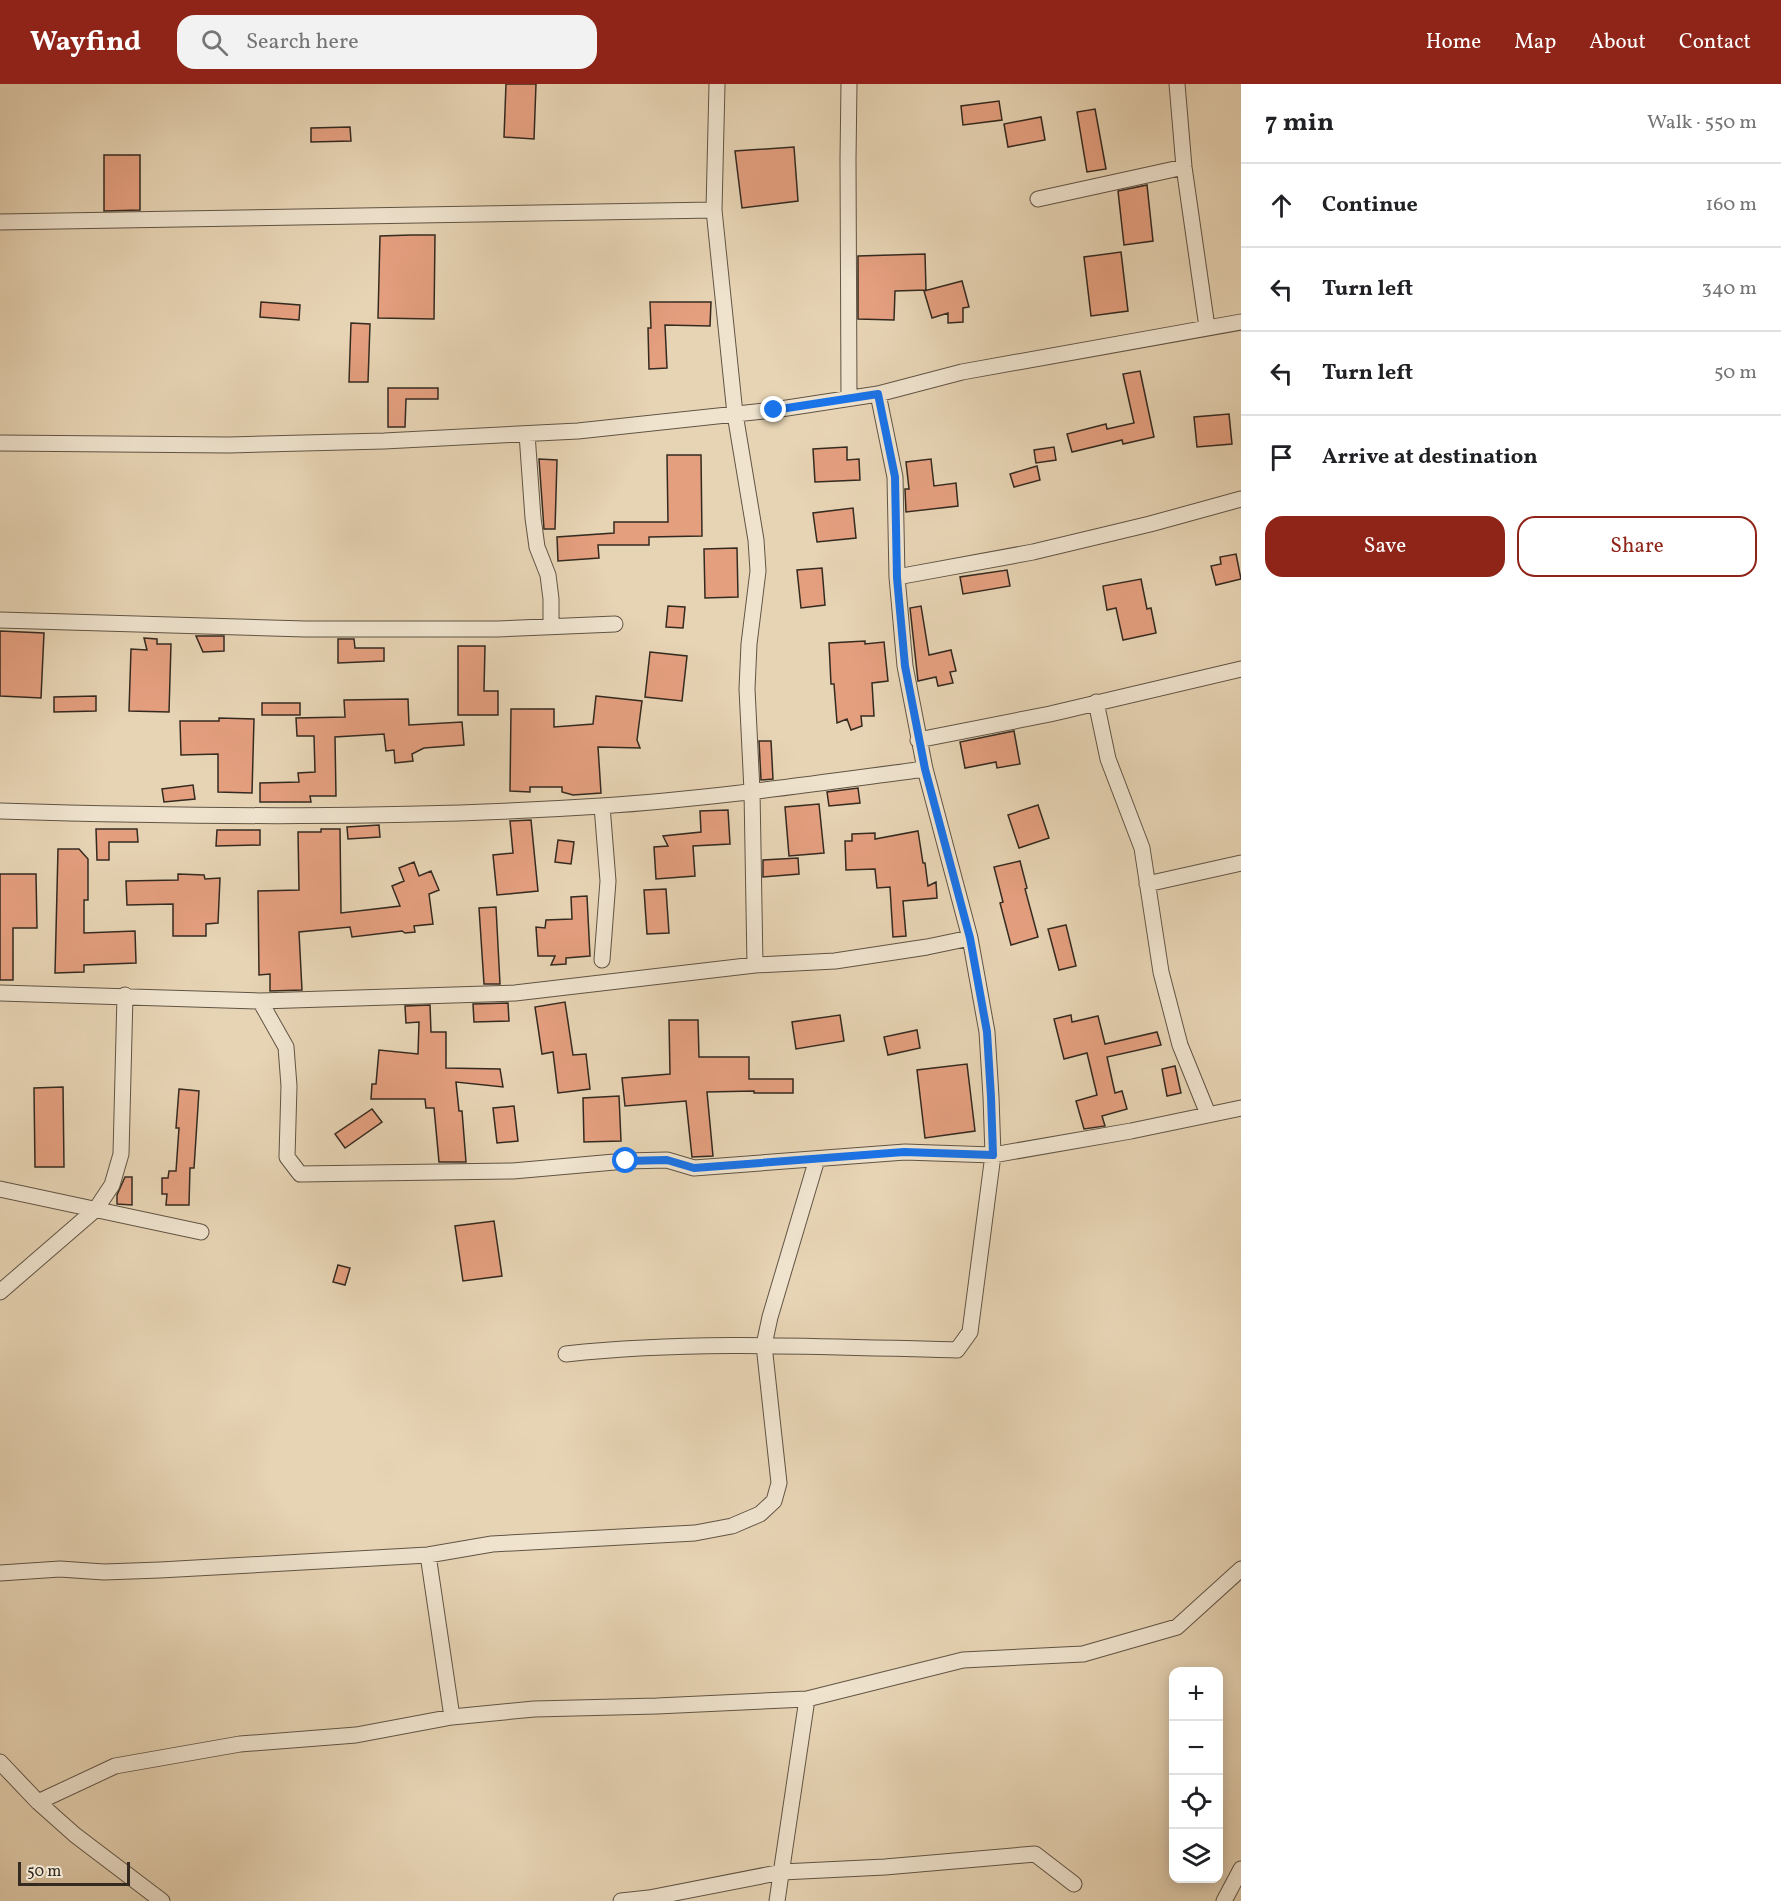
<!DOCTYPE html>
<html lang="en">
<head>
<meta charset="utf-8">
<style>
  body { margin:0; font-family:Vollkorn,serif; background:#f2f2f2; color:#202124 }
  .controls { position:absolute; right:18px; bottom:18px; display:grid; overflow:hidden; border-radius:12px; box-shadow:0 3px 15px #0003 }
  .controls button { width:54px; height:54px; display:grid; place-items:center; padding:0; border:0; border-bottom:2px solid #e0e0e0; background:#fff; color:#202124; font:30px sans-serif }
  .scale { position:absolute; left:18px; bottom:15px; width:112px; box-sizing:border-box; padding-left:6px; border:3px solid #342a20; border-top:0; font-size:16px; line-height:21px; white-space:nowrap; color:#342a20; -webkit-text-stroke:4px #efe3ce; paint-order:stroke }
  .stop { position:absolute; width:18px; height:18px; margin:-14px; border:4px solid #1a73e8; border-radius:50%; background:#fff }
  .stop.end { background:#1a73e8; border-color:#fff; box-shadow:0 2px 6px #0008 }
  .list { margin:0; padding:0; list-style:none }
  h2 { display:flex; justify-content:space-between; align-items:center; height:78px; margin:0; padding:0 24px; font-size:26px }
  h2 small { font-size:20px; font-weight:400; color:#757577 }
  .list li { display:grid; grid-template-columns:39px 1fr auto; gap:18px; align-items:center; box-sizing:border-box; height:84px; padding:0 24px; border-top:2px solid #e0e0e0 }
  .list b { display:block; font-size:22px; white-space:nowrap }
  .list em { font-size:20px; font-style:normal; color:#757577 }
  .actions { display:flex; gap:12px; padding:18px 24px }
  .actions a { flex:1; padding:14px 0; border:2px solid #8f2418; border-radius:18px; text-align:center; font-size:21px; color:#8f2418 }
  .actions .main { background:#8f2418; color:#fff }
  .icon { flex:none; width:33px; height:33px; fill:none; stroke:currentColor; stroke-width:2; stroke-linecap:round; stroke-linejoin:round }
  .map { position:relative; flex:none; width:1241px; height:1817px; overflow:hidden }
  header { display:flex; align-items:center; gap:36px; box-sizing:border-box; height:84px; padding:0 30px; background:#8f2418; color:#fff }
  header strong { font-size:28px }
  nav { display:flex; gap:33px; margin-inline-start:auto; font-size:21px }
  .search { width:420px; height:54px; background:#f2f2f2; display:flex; align-items:center; gap:15px; box-sizing:border-box; padding:0 21px; border-radius:18px; color:#757577; font-size:22px }
  main { display:flex }
  aside { flex:1; background:#fff }
  .map>svg:first-child { display:block }
  .building { fill:#e49f7f; stroke:#342a20; stroke-width:1.5 }
  .lines { fill:none; stroke-linecap:round; stroke-linejoin:round }
  .minor-casing { stroke:#615445; stroke-width:17 }
  .minor { stroke:#efe3ce; stroke-width:15 }
  .route { stroke:#1a73e8; stroke-width:8 }
</style>
</head>
<body>
<header>
<strong>Wayfind</strong>
<div class="search"><svg class="icon" aria-label="search" viewBox="0 0 24 24"><circle cx="10" cy="10" r="6"/><path d="M15 15l6 6"/></svg>Search here</div>
<nav><a>Home</a><a>Map</a><a>About</a><a>Contact</a></nav>
</header>
<main>
<div class="map">
<svg width="1241" height="1817" viewBox="0 0 1241 1817">
  <rect width="100%" height="100%" fill="#e7d4b4"/>
  <filter id="stains"><feTurbulence type="fractalNoise" baseFrequency=".00333" numOctaves="4"/><feColorMatrix values="0 0 0 0 .2 0 0 0 0 .09 0 0 0 0 .02 0 0 0 .5 -.17"/></filter>
  <radialGradient id="worn" r=".72"><stop offset=".6" stop-color="#630" stop-opacity="0"/><stop offset="1" stop-color="#630" stop-opacity=".3"/></radialGradient>
  <path class="building" d="M506 0H536L534 55 504 53Z
    M999 17 1002 36 963 41 961 22Z
    M1095 25 1106 85 1087 88 1077 28Z
    M1041 33 1045 56 1008 63 1004 40Z
    M350 43 351 57 311 58V44Z
    M794 63 798 117 742 124 735 67Z
    M104 71H140V126L104 127Z
    M1147 101 1153 157 1124 161 1118 107Z
    M411 151H435L434 235 378 234 380 152Z
    M1121 168 1128 227 1091 232 1084 173Z
    M925 170 926 206 895 207 894 236 858 235V172Z
    M962 197 969 223 963 224V238L948 239V229L932 234 924 207Z
    M261 218 300 221 299 236 260 233Z
    M650 218H711L710 242 665 241 667 284 649 285 648 244H651Z
    M351 239 370 240 368 298H349Z
    M1140 287 1154 353 1123 360 1122 356 1072 368 1067 350 1106 340 1107 345 1134 339 1123 290Z
    M388 304H438V315H406L405 343H388Z
    M1229 330 1232 360 1197 363 1194 333Z
    M847 363V376L859 375 860 396 815 398 813 365Z
    M1054 363 1056 376 1036 379 1034 366Z
    M667 371H701L702 452 649 453V461H598L599 474 558 477 557 453 614 449V438H668Z
    M539 375 557 376 555 445H544Z
    M931 375 934 402 956 399 958 422 906 428 905 405H909L906 378Z
    M1037 382 1040 396 1014 403 1010 390Z
    M853 424 856 454 817 458 813 429Z
    M737 464 738 513 705 514 704 465Z
    M1236 470 1241 495 1216 501 1211 482 1221 480 1220 473Z
    M822 484 825 521 801 524 797 486Z
    M1007 486 1010 502 963 510 960 493Z
    M1141 495 1147 525 1151 524 1156 549 1123 556 1116 524 1107 526 1103 502Z
    M668 522 685 523 683 544 666 543Z
    M921 522 929 571 951 566 956 587 950 588 953 599 938 602 936 593 918 597 910 524Z
    M0 547 44 549 41 614 0 612Z
    M196 552H224V567L203 568Z
    M144 554 157 555V560H171L169 628 129 627 131 565 147 566Z
    M338 555H354L355 564H384V577L338 579Z
    M865 557V560L884 558 888 597 872 599 874 632H861L862 642 851 646 847 635 837 639 834 600H831L829 559Z
    M458 562H485L484 607H498V631H458Z
    M650 568 687 572 682 617 645 613Z
    M96 612V627L54 628V613Z
    M596 612 642 617 637 656 640 664 598 663 601 709 573 711 562 708V703H530V708L510 707 511 625H554V643L593 640Z
    M408 615 409 641 462 638 464 661 424 664 412 670 413 677 395 679 394 666 386 667 384 650 335 653 336 712H310L311 718H260V699L299 698 298 689 315 688 314 652H297L296 634 345 633 344 616Z
    M262 619H300V631H262Z
    M219 634 254 635 252 709 218 708V670L181 671 180 637H219Z
    M1014 647 1020 680 997 684 996 678 965 684 960 658Z
    M759 657H771L773 695 761 696Z
    M193 701 195 715 164 718 162 705Z
    M858 704 860 719 829 722 827 708Z
    M819 720 824 769 789 772 785 723Z
    M1038 721 1049 754 1019 764 1008 731Z
    M728 726 730 760 693 762 695 792 656 795 654 763 668 762 663 752 701 748 700 727Z
    M531 736 538 807 497 811 493 771 513 769 510 737Z
    M379 741 380 753 348 755 347 743Z
    M96 745H137L138 758H109V776H97Z
    M321 745H340L341 829 400 822 392 802 404 797 399 784 414 778 419 792 431 787 439 806 429 810 433 840 414 842 415 848 405 849 402 847 352 853 350 843 299 848 302 906 270 907V890L259 891 258 807 299 806 298 748H321Z
    M217 746H260V761L216 762Z
    M918 747 923 779H925L928 802 936 798 937 814 903 817 906 852 893 853 890 803 877 804 875 785 846 786 845 757H852V750L875 749V755Z
    M558 756 574 758 571 780 555 778Z
    M58 765H79L88 775V816H84V849L135 847 136 879 84 881V888L55 889Z
    M798 774 799 790 763 793V776Z
    M1020 777 1027 804 1025 805 1038 853 1011 861 1000 819 1003 818 994 783Z
    M0 790H36L37 844H13V896H0Z
    M178 790 204 791 205 795 220 794 218 839 206 840V852H173V820L127 821 126 797 178 796Z
    M666 805 669 849 647 850 644 806Z
    M587 812 590 872 566 874V880L551 881 555 872H538L536 843 545 844 546 836 572 835 571 813Z
    M496 823 500 900H484L479 824Z
    M1066 841 1076 882 1059 886 1048 845Z
    M565 918 573 971 586 970 590 1005 558 1009 553 968 542 970 535 923Z
    M508 919 509 937 474 938 473 920Z
    M430 921 431 948H446V984L500 985 503 1003 456 998 459 1027H462L466 1078H439L434 1024H426L425 1015H371L372 1000H376L379 966 418 970 419 938 406 939 405 922Z
    M840 931 844 957 796 965 792 938Z
    M1071 931 1072 938 1098 932 1105 960 1157 948 1161 961 1107 973 1115 1009 1122 1007 1127 1025 1102 1032 1105 1042 1084 1045 1076 1017 1097 1011 1087 969 1064 975 1054 935Z
    M669 936H698L699 973H749V995H793V1009H754V1007L707 1008 713 1072 692 1073 686 1017 625 1022 622 994 670 990Z
    M917 946 920 964 888 971 884 953Z
    M967 980 975 1047 925 1054 917 986Z
    M1175 982 1181 1009 1167 1012 1162 985Z
    M63 1003 64 1083H35L34 1004Z
    M179 1005 199 1007 194 1084H190L189 1121H166L167 1110H162V1094H168L169 1087H176L179 1044H176Z
    M619 1012 621 1057 584 1058 583 1014Z
    M514 1022 518 1057 497 1059 493 1024Z
    M372 1025 382 1038 345 1064 335 1050Z
    M125 1093H132V1121L117 1120V1111Z
    M494 1137 502 1192 463 1197 455 1142Z
    M338 1181 350 1184 345 1201 333 1198Z"/>
  <g class="lines">
    <g class="minor-casing">
      <path id="minor" d="M717 0 714 126 735 330 756 456 758 487 749 560 747 605 752 707 755 881
        M1177 0 1184 83 1207 243
        M1038 115 1184 83
        M0 138 714 126
        M849 314 848 75 849 0
        M527 350 533 434 537 463 548 491 551 515V543
        M0 359 229 361 384 357 578 347 774 326 878 310 962 288 1241 238
        M897 493 1033 468 1150 440 1241 415
        M0 536 305 545H498L615 540
        M1096 618 1108 675 1142 764 1161 888 1180 961 1208 1030
        M918 656 1050 630 1241 585
        M0 727C200 733 401 735 601 722 710 715 818 699 925 685
        M1147 800 1241 779
        M602 876 608 797 602 722
        M0 909 260 917 515 909 755 881 835 877 927 863 970 854
        M260 917 286 963 289 1002 287 1073 300 1090 513 1087 626 1077 667 1076 694 1084 905 1068 993 1071 1131 1047 1241 1024
        M0 1105 201 1148
        M0 1208 96 1125 112 1101 121 1070 125 911
        M566 1270C696 1256 827 1263 957 1266L970 1248 993 1071 991 1013 987 948 970 854 925 685 905 582 897 493 895 393 878 310
        M428 1471 452 1633
        M0 1489 60 1485 104 1488 160 1486 428 1471 492 1460 695 1449 732 1442 760 1430 774 1417 779 1399 764 1261 770 1233 817 1075
        M807 1615 963 1576 1083 1570 1177 1543 1241 1485
        M0 1678 38 1718 75 1751 162 1817
        M38 1718 115 1682 240 1660 356 1651 452 1633 534 1625 657 1622 807 1615 777 1817
        M621 1817 649 1814 782 1788 885 1783 1035 1770 1074 1800
        M1224 1817 1241 1785"/>
    </g>
    <use href="#minor" class="minor"/>
  </g>
  <g class="lines">
    <path class="route" d="M626 1077 667 1076 694 1084 904 1068 993 1071 991 1013 987 948 970 854 925 685 905 582 897 494 895 393 878 310 774 326"/>
  </g>
  <rect width="100%" height="100%" filter="url(#stains)"/>
  <rect width="100%" height="100%" fill="url(#worn)"/>
</svg>
<div class="controls">
<button>+</button>
<button>−</button>
<button><svg class="icon" aria-label="locate" viewBox="0 0 24 24"><circle cx="12" cy="12" r="6"/><path d="M12 2v4M12 18v4M2 12h4M18 12h4"/></svg></button>
<button><svg class="icon" aria-label="layers" viewBox="0 0 24 24"><path d="M12 4l9 5-9 5-9-5zM3 14l9 5 9-5"/></svg></button>
</div>
<div class="scale">50 m</div>
<div class="stop" style="left:626px;top:1077px"></div>
<div class="stop end" style="left:774px;top:326px"></div>
</div>
<aside>
<h2>7 min<small>Walk · 550 m</small></h2>
<ul class="list">
<li><svg class="icon" aria-label="ahead" viewBox="0 0 24 24"><path d="M12 20V5M6 11l6-6 6 6"/></svg><div><b>Continue</b></div><em>160 m</em></li>
<li><svg class="icon" aria-label="left" viewBox="0 0 24 24"><path d="M17 20v-9H6M10 6l-5 5 5 5"/></svg><div><b>Turn left</b></div><em>340 m</em></li>
<li><svg class="icon" aria-label="left" viewBox="0 0 24 24"><path d="M17 20v-9H6M10 6l-5 5 5 5"/></svg><div><b>Turn left</b></div><em>50 m</em></li>
<li><svg class="icon" aria-label="arrive" viewBox="0 0 24 24"><path d="M6 21V4h12l-3 4 3 4H6"/></svg><div><b>Arrive at destination</b></div></li>
</ul>
<div class="actions"><a class="main">Save</a><a>Share</a></div>
</aside>
</main>
</body>
</html>
